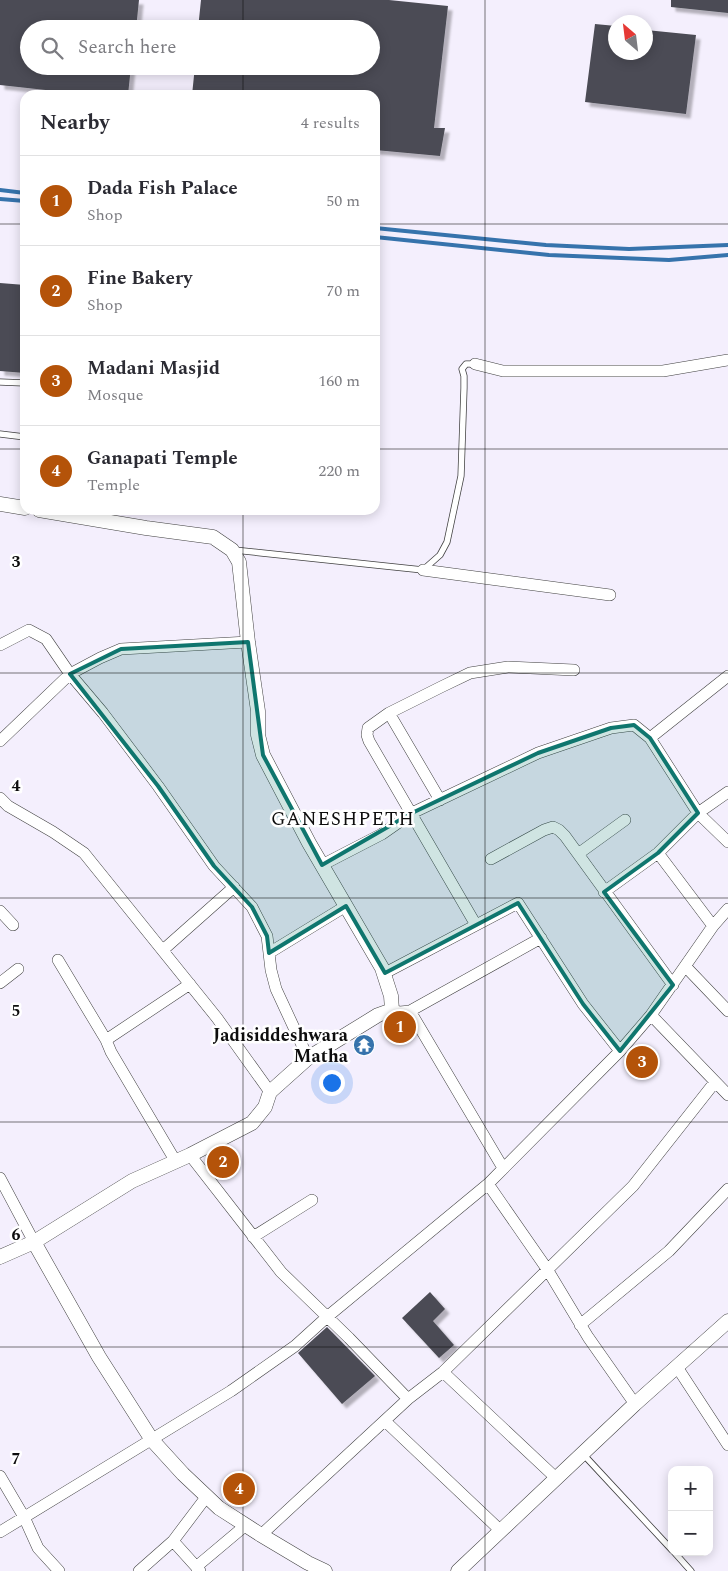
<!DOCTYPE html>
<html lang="en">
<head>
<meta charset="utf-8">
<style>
  body { margin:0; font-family:Spectral,serif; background:#f2f2f3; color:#2b2b33 }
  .controls { position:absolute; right:15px; bottom:15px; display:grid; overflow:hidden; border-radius:10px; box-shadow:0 2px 12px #0003 }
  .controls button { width:45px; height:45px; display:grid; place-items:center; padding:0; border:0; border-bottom:1px solid #e1e1e2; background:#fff; color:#2b2b33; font:25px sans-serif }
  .compass { position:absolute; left:608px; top:15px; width:45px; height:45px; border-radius:50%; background:#fff; box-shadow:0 2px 12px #0003; rotate:332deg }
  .you { position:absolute; left:331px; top:1082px; width:18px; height:18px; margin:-12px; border:4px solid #fff; border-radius:50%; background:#1a73e8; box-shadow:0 0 0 8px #1a73e833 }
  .badge { display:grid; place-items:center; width:32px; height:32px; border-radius:50%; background:#b45309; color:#fff; font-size:16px; font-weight:700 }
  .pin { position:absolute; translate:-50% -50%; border:2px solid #fff; box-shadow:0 1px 5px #0006 }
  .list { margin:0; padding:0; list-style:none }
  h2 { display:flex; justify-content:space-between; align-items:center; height:65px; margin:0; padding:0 20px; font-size:21px }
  h2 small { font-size:16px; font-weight:400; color:#7c7c81 }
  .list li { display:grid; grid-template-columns:32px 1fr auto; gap:15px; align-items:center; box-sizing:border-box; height:90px; padding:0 20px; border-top:1px solid #e1e1e2 }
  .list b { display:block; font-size:19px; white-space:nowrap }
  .list p { margin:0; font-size:16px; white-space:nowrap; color:#7c7c81 }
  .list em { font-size:16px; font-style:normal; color:#7c7c81 }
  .icon { flex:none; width:28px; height:28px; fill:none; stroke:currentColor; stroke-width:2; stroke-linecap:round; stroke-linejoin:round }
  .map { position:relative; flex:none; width:728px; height:1571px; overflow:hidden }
  .search { position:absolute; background:#fff; box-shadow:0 2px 12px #0003; left:20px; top:20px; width:360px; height:55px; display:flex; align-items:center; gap:12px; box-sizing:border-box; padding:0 18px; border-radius:28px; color:#7c7c81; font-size:19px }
  .panel { position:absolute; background:#fff; box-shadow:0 2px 12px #0003; left:20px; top:90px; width:360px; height:425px; border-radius:15px }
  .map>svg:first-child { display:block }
  .building { fill:#4b4c54; filter:url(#shadow) }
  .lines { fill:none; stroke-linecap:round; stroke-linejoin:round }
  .service-casing { stroke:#404040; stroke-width:7 }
  .minor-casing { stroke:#404040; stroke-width:12 }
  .tertiary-casing { stroke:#404040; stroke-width:15 }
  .service { stroke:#fff; stroke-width:5.5 }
  .minor { stroke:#fff; stroke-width:11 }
  .tertiary { stroke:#fff; stroke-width:14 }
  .rail { stroke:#3673ac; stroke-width:4 }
  .marked { fill:#0f766e; fill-opacity:0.2; stroke:#0f766e; stroke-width:4; stroke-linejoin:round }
  .grid { fill:none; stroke:#0d0d0d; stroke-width:1; stroke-opacity:0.55 }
  .labels { text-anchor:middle; stroke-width:5; stroke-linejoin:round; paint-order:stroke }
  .poi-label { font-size:18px; font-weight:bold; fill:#0d0d0d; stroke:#fff; text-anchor:end }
  .neighbourhood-label { font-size:19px; letter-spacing:1px; fill:#0d0d0d; stroke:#fff }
  .grid-label { font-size:16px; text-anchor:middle; font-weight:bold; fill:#0d0d0d; stroke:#fff; stroke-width:5; stroke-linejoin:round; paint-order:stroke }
</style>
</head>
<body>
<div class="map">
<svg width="728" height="1571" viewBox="0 0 728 1571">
  <defs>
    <filter id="shadow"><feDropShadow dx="4.5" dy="4.5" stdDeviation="1" flood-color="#0004"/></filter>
  </defs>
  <rect width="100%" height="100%" fill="#f4effd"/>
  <path class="building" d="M0 0H139L136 29H29V66H131L128 95H91L0 85Z
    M201 0H389L448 6 434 128H445L440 156 375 150V95H192L195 66H371V29H198Z
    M671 0H728V13L671 7Z
    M595 24 616 26V52H646V30L696 35 686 114 585 102Z
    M0 283 25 285V373L0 371Z
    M430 1292 445 1309 433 1321 454 1345 439 1358 402 1318Z
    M327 1327 375 1376 342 1404 298 1353Z"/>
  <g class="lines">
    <g class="service-casing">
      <path id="service" d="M0 382 25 383
        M0 434 25 437
        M234 550 423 570 440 555 447 542 461 476 464 388V376L462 369 466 364H475
        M583 1454 672 1550
        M674 1552 691 1571"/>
    </g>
    <g class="minor-casing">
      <path id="minor" d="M475 364 503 371H663L728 360
        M423 570 610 595
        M0 645 29 630 46 639 70 674 103 713 158 786 214 866 252 907 267 936 271 970 276 989 308 1058
        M389 713 440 800
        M650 738 728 676
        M0 741 70 674 100 658 121 649 248 642
        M0 798 8 806 53 832 84 853 217 1018 270 1092
        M658 853 713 926
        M578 854 625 820
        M491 859 544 830 553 827 559 830 565 836 673 985
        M322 865 382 834 412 813 538 753 611 728 634 725 650 738 698 813 728 842
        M604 892 658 853 698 813 728 792
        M0 911 13 925
        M476 925 369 741 367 735 368 728 389 713 441 687 470 673 508 667 574 670
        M163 950 234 887
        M269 953 346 906
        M58 960 106 1040 111 1052 176 1162
        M685 966 728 1011
        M385 973 518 903 583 1004 620 1051
        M0 983 18 969
        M392 1010 400 1012 410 1011 541 938
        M410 1011 503 1168
        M651 1015 728 1095
        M106 1040 190 984
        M190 1155 281 1272 349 1338 408 1399
        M0 1178 34 1242
        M488 1184 547 1269 588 1337 635 1404
        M253 1237 312 1200
        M580 1325 669 1251 728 1189
        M677 1367 728 1445
        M443 1372 557 1479
        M385 1421 501 1531
        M0 1476 24 1517 38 1548 59 1571
        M0 1532 231 1391 295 1346 327 1317 488 1184 620 1051 651 1015 713 926 728 909
        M261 1535 408 1399 443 1372 633 1186 715 1082
        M173 1541 200 1571
        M196 1567 246 1525
        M139 1571 173 1541 207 1496"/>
    </g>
    <g class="tertiary-casing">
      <path id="tertiary" d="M0 504 25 508
        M34 1242 99 1357 152 1440 183 1474 219 1508 261 1535 308 1563 325 1571
        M0 1257 34 1242 132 1181 190 1155 252 1123 265 1107 270 1092 308 1058 378 1015 392 1010 391 996 382 968 309 843 263 755 258 735V711L248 642 239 562 232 550 213 537 146 528 39 510
        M458 1571 635 1404 728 1321"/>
    </g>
    <use href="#service" class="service"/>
    <use href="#minor" class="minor"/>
    <use href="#tertiary" class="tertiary"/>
    <path class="rail" d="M0 190 25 193
      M0 199 25 201
      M375 228 546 245 629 249 728 245
      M375 237 549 255 669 260 728 255"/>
  </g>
  <path class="marked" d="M248 642 263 755 322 865 412 813 538 753 611 728 634 725 650 738 698 813 658 853 604 892 673 985 620 1051 583 1004 518 903 385 973 346 906 269 953 267 936 252 907 214 866 158 786 70 674 121 649Z"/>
  <path class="grid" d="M243 0V29M485 0V1571M243 66V95M0 224H25M375 224H728M0 449H25M375 449H728M243 510V1571M0 673H728M0 898H728M0 1122H728M0 1347H728"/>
  <defs>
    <g id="temple-disc" transform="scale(1.125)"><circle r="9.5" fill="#3673ac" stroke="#fff"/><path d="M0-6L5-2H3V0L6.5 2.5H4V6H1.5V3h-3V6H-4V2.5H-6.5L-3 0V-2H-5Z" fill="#fff"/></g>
  </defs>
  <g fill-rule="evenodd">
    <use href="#temple-disc" x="364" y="1045"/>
  </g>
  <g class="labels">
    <g class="poi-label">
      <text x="348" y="1041">Jadisiddeshwara<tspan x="348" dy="21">Matha</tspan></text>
    </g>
    <g class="neighbourhood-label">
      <text x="343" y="825">GANESHPETH</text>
    </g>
  </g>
  <g class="grid-label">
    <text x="16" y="567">3</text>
    <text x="16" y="791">4</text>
    <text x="16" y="1016">5</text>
    <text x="16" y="1240">6</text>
    <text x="16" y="1464">7</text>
  </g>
</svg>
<div class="controls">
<button>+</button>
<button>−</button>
</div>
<svg class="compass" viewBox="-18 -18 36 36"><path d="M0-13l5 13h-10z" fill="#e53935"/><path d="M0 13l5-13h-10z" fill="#7c7c81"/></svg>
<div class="you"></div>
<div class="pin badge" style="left:400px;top:1027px">1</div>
<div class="pin badge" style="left:223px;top:1162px">2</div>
<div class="pin badge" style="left:642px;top:1062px">3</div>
<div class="pin badge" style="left:239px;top:1489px">4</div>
<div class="search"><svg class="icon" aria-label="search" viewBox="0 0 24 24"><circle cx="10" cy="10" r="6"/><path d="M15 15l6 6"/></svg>Search here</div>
<section class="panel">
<h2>Nearby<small>4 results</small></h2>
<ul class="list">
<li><span class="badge">1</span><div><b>Dada Fish Palace</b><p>Shop</p></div><em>50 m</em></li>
<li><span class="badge">2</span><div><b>Fine Bakery</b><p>Shop</p></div><em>70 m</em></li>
<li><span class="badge">3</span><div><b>Madani Masjid</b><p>Mosque</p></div><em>160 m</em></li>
<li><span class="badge">4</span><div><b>Ganapati Temple</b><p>Temple</p></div><em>220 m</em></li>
</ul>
</section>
</div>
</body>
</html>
